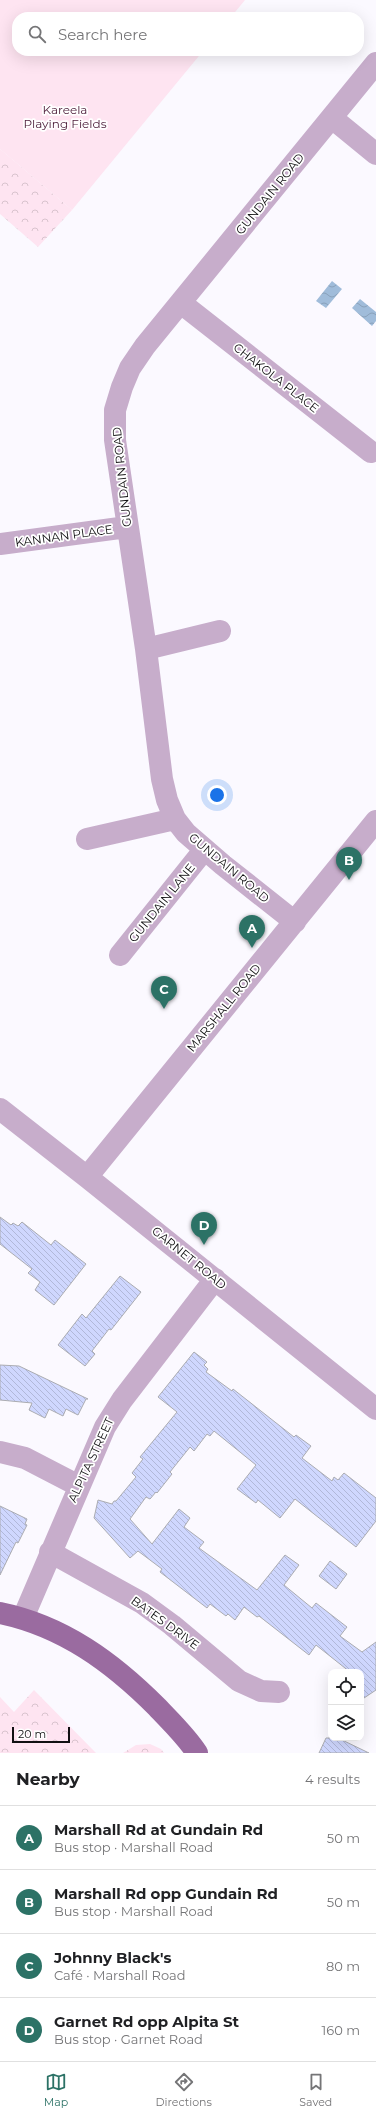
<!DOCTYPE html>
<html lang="en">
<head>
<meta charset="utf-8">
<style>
  body { margin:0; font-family:Montserrat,sans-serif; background:#f2f2f2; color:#202124 }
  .controls { position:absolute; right:12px; bottom:12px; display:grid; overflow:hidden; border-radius:8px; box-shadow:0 4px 16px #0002 }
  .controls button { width:36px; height:36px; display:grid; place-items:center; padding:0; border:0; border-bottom:1px solid #e0e0e0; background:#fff; color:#202124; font:20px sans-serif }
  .scale { position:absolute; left:12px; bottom:10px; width:58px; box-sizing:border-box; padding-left:4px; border:2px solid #111012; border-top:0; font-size:11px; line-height:14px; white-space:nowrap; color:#111012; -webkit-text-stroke:3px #fff; paint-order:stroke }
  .you { position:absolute; left:217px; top:795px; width:14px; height:14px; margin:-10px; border:3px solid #fff; border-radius:50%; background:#1a73e8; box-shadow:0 0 0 6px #1a73e833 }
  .badge { display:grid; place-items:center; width:26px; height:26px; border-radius:50%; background:#2c7266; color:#fff; font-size:13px; font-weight:700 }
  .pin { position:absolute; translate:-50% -33px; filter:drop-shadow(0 1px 2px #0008) }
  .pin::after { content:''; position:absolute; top:21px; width:14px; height:12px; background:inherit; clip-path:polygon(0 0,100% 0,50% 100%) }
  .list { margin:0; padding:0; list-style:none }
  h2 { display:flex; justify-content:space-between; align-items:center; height:52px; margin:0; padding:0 16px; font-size:17px }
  h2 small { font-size:13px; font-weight:400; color:#757577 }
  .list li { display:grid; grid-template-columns:26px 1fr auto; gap:12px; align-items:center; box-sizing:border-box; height:64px; padding:0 16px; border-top:1px solid #e0e0e0 }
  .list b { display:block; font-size:15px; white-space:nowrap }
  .list p { margin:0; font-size:13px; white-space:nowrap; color:#757577 }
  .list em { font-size:13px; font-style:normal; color:#757577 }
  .icon { flex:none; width:22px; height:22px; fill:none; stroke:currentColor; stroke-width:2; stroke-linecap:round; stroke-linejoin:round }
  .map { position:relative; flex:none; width:376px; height:1753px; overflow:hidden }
  .search { position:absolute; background:#fff; box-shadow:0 4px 16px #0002; left:12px; right:12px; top:12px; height:44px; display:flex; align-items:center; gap:10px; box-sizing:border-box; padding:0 14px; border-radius:16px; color:#757577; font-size:15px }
  .sheet { height:308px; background:#fff }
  nav { display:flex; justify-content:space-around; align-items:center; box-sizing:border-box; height:56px; border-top:1px solid #e0e0e0; background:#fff; font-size:11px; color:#757577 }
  nav a { display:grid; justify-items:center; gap:2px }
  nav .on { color:#2c7266 }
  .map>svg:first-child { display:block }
  .forest { fill:url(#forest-crowns) }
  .park { fill:#fee4f1 }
  .water { fill:url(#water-waves) }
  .building { fill:url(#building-back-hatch); stroke:#abacb1 }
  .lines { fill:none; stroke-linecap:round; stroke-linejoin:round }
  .minor { stroke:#c7adcb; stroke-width:22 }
  .major { stroke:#9a6ba0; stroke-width:22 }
  .labels { text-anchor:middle; stroke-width:3.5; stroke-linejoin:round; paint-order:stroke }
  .park-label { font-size:12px; fill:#4b1b38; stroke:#fff }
  .street-label { font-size:12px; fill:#111012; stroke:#fff }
</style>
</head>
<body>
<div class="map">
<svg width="376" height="1753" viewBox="0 0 376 1753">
  <defs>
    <pattern id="forest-crowns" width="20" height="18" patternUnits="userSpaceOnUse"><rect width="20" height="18" fill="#fee4f1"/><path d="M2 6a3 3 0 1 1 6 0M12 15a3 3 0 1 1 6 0" fill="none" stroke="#d9c3ce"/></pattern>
    <pattern id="water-waves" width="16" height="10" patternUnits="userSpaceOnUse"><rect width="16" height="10" fill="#a0bcda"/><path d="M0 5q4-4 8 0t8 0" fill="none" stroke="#89a1ba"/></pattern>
    <pattern id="building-back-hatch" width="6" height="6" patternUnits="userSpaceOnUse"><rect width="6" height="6" fill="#cfd7fe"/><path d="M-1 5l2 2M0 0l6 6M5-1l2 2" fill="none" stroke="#b1b8d9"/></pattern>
  </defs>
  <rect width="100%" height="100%" fill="#fbf9ff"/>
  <path class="forest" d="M0 149 72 210 38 247 0 214Z
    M34 1690 96 1753H0V1697L14 1712Z
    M150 1744 161 1749 164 1753H123L136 1745Z"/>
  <path class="park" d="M0 0H245L231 17H17V51H203L72 210 0 149Z"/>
  <path class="water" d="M332 281 342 289 326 308 316 301Z
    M360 299 376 312V321L372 326 352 308Z"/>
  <path class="building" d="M0 1217 11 1225 13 1223 18 1226 22 1222 51 1245 55 1240 86 1264 54 1305 35 1290 40 1282 28 1273 32 1269 0 1244Z
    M120 1276 141 1292 111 1330 109 1329 92 1351 95 1354 85 1366 58 1345 82 1314 86 1318Z
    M194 1352 207 1362 204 1365 208 1369 206 1372 232 1391 233 1389 294 1437 296 1435 311 1446 302 1458 332 1481 334 1477 338 1480 344 1473 376 1498V1521L356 1547 295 1499 280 1518 258 1500 256 1503 237 1489 256 1465 214 1431 210 1436 207 1434 194 1451 190 1447 170 1472 172 1474 157 1493 156 1492 150 1499 146 1497 130 1519 152 1544 179 1509 190 1518 184 1527 204 1542 199 1548 257 1590 285 1555 299 1565 284 1585 312 1608 316 1603 347 1627 340 1636 362 1652 376 1642V1690L361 1700V1672H350L316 1645 309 1655 259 1616 257 1617 244 1607 235 1620 228 1614 226 1616 210 1604 207 1608 160 1572 162 1569 138 1551 130 1558 94 1518 98 1500 112 1504 114 1501H116L136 1477 132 1473 143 1459 140 1457 177 1412 158 1397Z
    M0 1365 19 1366 88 1399H86L78 1415 66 1409 63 1416 49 1409 45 1418 29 1410 32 1403 0 1400Z
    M0 1506 27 1519 25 1524 27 1525 18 1543 16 1542 0 1575Z
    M330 1561 347 1574 336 1589 319 1576Z
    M326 1738H338L369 1753H319Z"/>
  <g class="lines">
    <path class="minor" d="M332 118 376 154
      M181 303 371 452
      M0 544 127 527
      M146 649 220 631
      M87 839 175 819
      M295 922 223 865 186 833 175 819 167 800 162 779 146 649 115 440V410L122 387 130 368 145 346 376 63
      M120 955 204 850
      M0 1109 87 1177 376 1409
      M87 1177 376 821
      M0 1452 25 1458 79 1486
      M50 1552 142 1603 172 1625 239 1681 261 1691 279 1692
      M23 1618 105 1427 122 1400 215 1279"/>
    <path class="major" d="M0 1613C63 1626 112 1662 157 1707 171 1722 186 1736 197 1753"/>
  </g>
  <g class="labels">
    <g class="park-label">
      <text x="65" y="114">Kareela<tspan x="65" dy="14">Playing Fields</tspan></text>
    </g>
    <g class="street-label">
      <text transform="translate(270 194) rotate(-51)" y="4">GUNDAIN ROAD</text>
      <text transform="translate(276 378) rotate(38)" y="4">CHAKOLA PLACE</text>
      <text transform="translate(122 477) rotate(-96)" y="4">GUNDAIN ROAD</text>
      <text transform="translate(64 536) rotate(-8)" y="4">KANNAN PLACE</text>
      <text transform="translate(229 868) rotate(40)" y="4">GUNDAIN ROAD</text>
      <text transform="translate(162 903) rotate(-51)" y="4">GUNDAIN LANE</text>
      <text transform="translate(224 1008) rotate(-51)" y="4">MARSHALL ROAD</text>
      <text transform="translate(189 1258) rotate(39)" y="4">GARNET ROAD</text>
      <text transform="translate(91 1460) rotate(-65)" y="4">ALPITA STREET</text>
      <text transform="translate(165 1623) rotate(36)" y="4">BATES DRIVE</text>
    </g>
  </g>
</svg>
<div class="controls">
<button><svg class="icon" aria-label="locate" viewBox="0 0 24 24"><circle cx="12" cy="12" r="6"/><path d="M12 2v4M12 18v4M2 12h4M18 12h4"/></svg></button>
<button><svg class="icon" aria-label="layers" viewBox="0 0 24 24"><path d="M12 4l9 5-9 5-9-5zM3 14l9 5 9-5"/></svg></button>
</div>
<div class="scale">20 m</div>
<div class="you"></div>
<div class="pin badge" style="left:252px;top:948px">A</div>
<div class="pin badge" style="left:349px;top:880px">B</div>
<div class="pin badge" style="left:164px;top:1009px">C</div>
<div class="pin badge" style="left:204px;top:1245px">D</div>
<div class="search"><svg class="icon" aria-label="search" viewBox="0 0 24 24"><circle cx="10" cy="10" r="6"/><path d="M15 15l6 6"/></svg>Search here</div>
</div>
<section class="sheet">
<h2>Nearby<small>4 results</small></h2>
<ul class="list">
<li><span class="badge">A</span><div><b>Marshall Rd at Gundain Rd</b><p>Bus stop · Marshall Road</p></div><em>50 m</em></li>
<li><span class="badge">B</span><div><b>Marshall Rd opp Gundain Rd</b><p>Bus stop · Marshall Road</p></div><em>50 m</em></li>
<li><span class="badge">C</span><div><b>Johnny Black's</b><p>Café · Marshall Road</p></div><em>80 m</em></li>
<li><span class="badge">D</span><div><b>Garnet Rd opp Alpita St</b><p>Bus stop · Garnet Road</p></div><em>160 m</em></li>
</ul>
</section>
<nav>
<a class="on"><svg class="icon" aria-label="map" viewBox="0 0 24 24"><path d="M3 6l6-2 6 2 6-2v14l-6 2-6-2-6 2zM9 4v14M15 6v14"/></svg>Map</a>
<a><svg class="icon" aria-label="directions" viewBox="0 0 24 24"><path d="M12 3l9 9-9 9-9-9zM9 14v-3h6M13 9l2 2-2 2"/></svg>Directions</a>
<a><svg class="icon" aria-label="saved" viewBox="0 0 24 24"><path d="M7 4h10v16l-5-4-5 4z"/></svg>Saved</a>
</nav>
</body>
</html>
